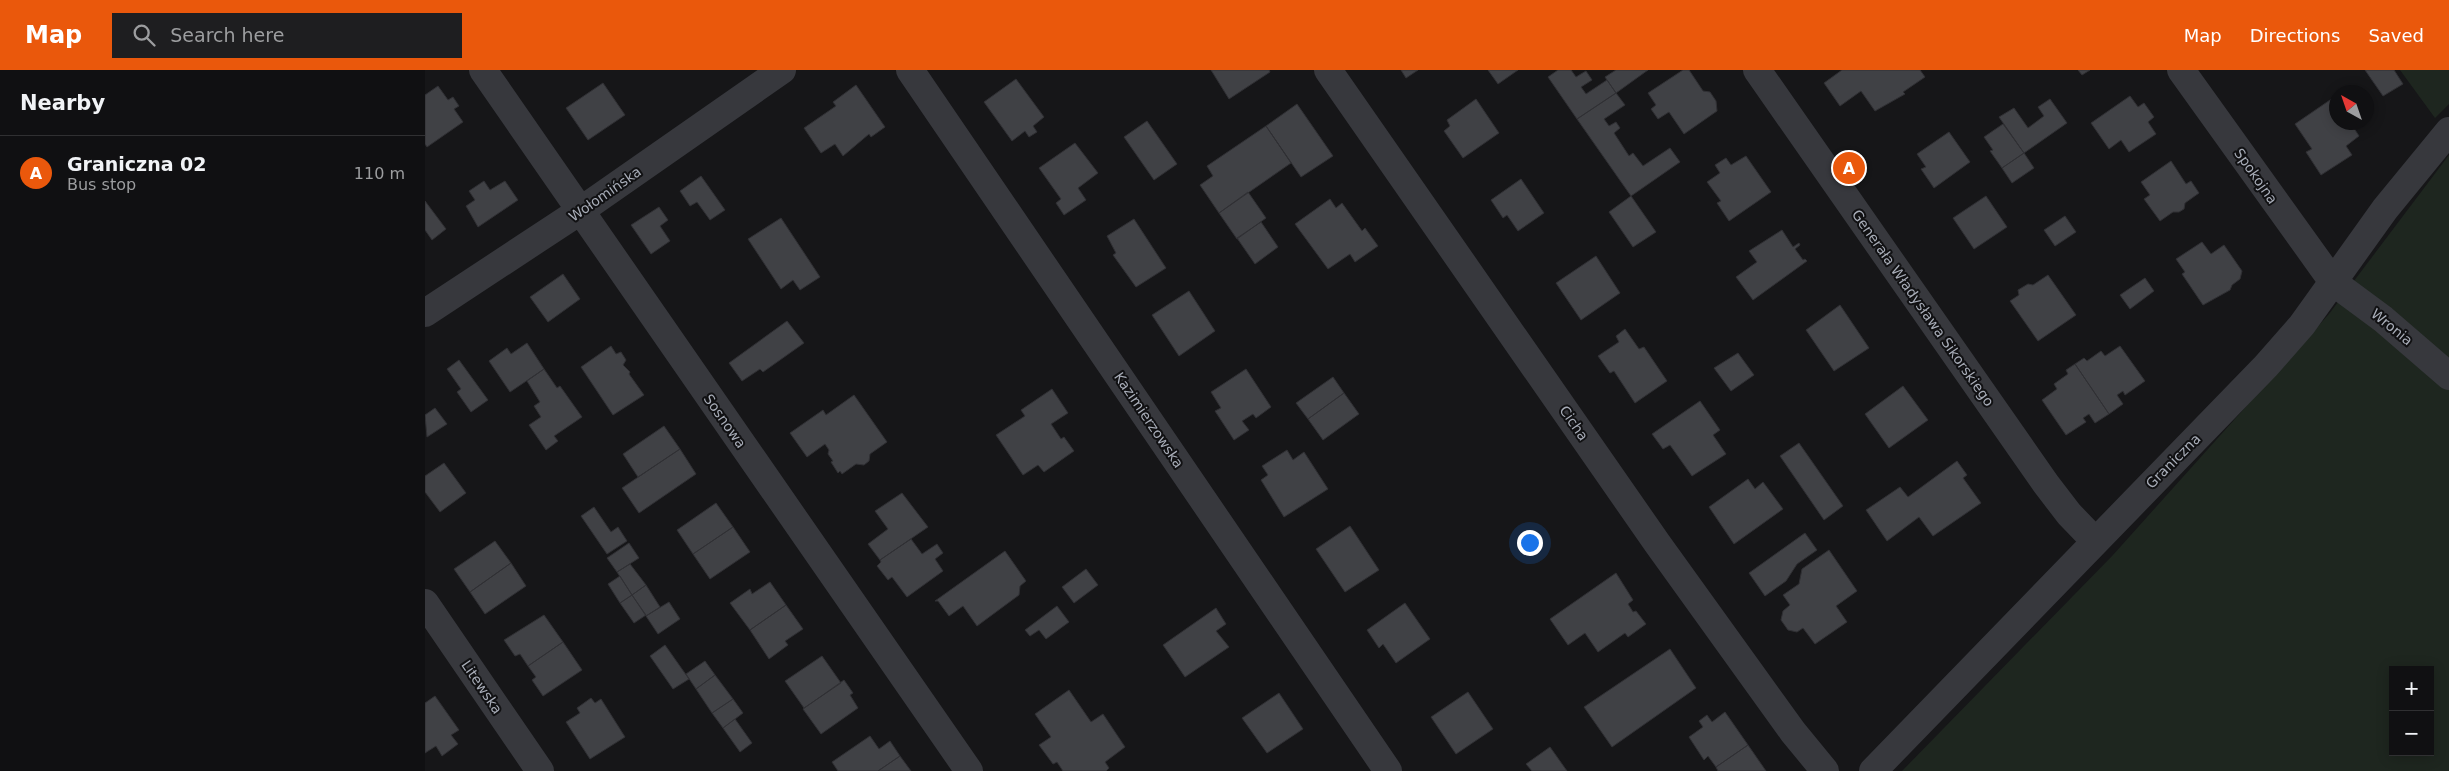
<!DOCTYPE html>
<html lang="en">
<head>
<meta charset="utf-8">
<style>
  body { margin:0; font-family:"DejaVu Sans",sans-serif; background:#1e1e20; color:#f1f3f6 }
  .controls { position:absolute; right:15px; bottom:15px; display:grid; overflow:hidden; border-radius:0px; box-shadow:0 2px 12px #0003 }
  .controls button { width:45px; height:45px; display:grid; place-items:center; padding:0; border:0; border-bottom:1px solid #303032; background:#101012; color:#f1f3f6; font:25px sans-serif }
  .compass { position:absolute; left:1904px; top:15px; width:45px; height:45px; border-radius:50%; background:#101012; box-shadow:0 2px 12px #0003; rotate:320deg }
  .you { position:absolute; left:1104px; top:472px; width:18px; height:18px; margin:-12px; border:4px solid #fff; border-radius:50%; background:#1a73e8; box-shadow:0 0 0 8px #1a73e833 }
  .badge { display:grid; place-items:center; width:32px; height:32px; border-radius:50%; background:#ea580c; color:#fff; font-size:16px; font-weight:700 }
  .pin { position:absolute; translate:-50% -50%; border:2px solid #fff; box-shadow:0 1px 5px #0006 }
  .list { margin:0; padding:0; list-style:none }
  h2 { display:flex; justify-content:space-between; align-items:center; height:65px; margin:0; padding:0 20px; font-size:21px }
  h2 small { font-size:16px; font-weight:400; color:#9c9d9f }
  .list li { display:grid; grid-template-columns:32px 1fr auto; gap:15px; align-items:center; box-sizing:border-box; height:75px; padding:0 20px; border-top:1px solid #303032 }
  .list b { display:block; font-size:19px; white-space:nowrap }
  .list p { margin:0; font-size:16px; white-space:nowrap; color:#9c9d9f }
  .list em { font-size:16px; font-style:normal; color:#9c9d9f }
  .icon { flex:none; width:28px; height:28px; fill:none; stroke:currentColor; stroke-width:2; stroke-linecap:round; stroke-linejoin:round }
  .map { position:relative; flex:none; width:2024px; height:701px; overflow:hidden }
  header { display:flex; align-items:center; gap:30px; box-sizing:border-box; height:70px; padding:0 25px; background:#ea580c; color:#fff }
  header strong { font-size:24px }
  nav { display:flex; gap:28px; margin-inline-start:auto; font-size:18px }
  .search { width:350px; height:45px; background:#1e1e20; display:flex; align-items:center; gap:12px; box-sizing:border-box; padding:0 18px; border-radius:0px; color:#9c9d9f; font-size:19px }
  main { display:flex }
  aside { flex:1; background:#101012 }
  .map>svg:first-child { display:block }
  .green { fill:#1e261f; fill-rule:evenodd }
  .building { fill:#404145; stroke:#303034 }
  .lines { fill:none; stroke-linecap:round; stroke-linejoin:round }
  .minor { stroke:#37383d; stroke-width:28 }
  .labels { text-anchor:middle; stroke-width:4; stroke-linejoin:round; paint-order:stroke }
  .street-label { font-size:14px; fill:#a8adb8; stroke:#111113 }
</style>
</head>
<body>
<header>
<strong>Map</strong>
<div class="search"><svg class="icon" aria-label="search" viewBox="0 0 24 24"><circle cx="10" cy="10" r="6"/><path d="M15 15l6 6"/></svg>Search here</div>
<nav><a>Map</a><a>Directions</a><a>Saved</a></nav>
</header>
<main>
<aside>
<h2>Nearby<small></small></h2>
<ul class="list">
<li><span class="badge">A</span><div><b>Graniczna 02</b><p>Bus stop</p></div><em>110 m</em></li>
</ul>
</aside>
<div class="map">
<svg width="2024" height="701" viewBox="0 0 2024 701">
  <rect width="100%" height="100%" fill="#161618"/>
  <path class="green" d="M1975 0H2024V34L2010 48Z
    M2024 85V701H1477L1688 485 1904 244ZM1968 600H2005V682H1968Z"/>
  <path class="building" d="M786 0H844L845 2 804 29Z
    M976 0H993L981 8Z
    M1063 0H1093L1073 14Z
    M1133 0H1146L1151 7 1161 1 1167 10 1156 17 1161 24 1182 10 1191 23 1152 49 1123 7Z
    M1191 0H1223L1191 23 1180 7Z
    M1258 0H1264L1278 21 1285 22 1291 31 1292 41 1259 64 1244 42 1233 49 1226 39 1231 35 1223 23Z
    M1417 0H1495L1500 7 1478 22 1480 24 1450 41 1436 21 1415 36 1399 13Z
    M1653 0H1665L1657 5Z
    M1940 0H1969L1978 14 1958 26Z
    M591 9 619 47 608 56 612 62 604 67 600 61 587 71 559 32Z
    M178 13 200 45 163 70 141 38Z
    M431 15 460 57 446 67 444 64 418 86 410 74 396 83 379 58 411 36 408 32Z
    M13 16 23 30 28 27 34 36 29 39 38 52 2 77 0 74V25Z
    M1191 23 1200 35 1179 49 1184 56 1191 52 1195 58 1189 63 1204 86 1208 83 1218 96 1245 78 1255 92 1206 126 1152 49Z
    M1705 26 1713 37 1719 33 1729 47 1723 52 1731 64 1704 82 1696 70 1684 79 1666 53Z
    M1908 28 1912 33V52H1925L1934 66 1921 76 1927 85 1896 105 1881 82 1887 79 1870 54Z
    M1051 29 1074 63 1038 88 1019 61 1025 56 1022 50Z
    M1625 29 1642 53 1599 83 1574 47 1589 38 1603 58 1619 46 1613 37Z
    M872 34 908 86 876 107 841 56Z
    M722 51 752 94 729 110 699 67Z
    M1578 54 1599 83 1577 98 1565 81 1568 80 1559 67Z
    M841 56 866 93 794 143 775 115 788 106 782 96Z
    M1524 62 1545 92 1509 118 1496 99 1501 97 1492 84Z
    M650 73 673 103 653 118 661 130 639 145 631 133 636 129 614 98Z
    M1599 83 1609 98 1587 113 1577 98Z
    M1321 86 1346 122 1304 151 1292 133 1296 131 1282 112 1295 103 1290 95 1301 88 1306 95Z
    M1746 91 1761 114 1766 111 1774 123 1760 133 1759 139 1754 142H1748L1735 151 1719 129 1725 125 1716 112Z
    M276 106 300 140 285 150 272 132 265 136 255 121Z
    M1096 109 1119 143 1093 161 1082 145 1078 148 1066 130Z
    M59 111 65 120 80 111 93 130 53 157 41 136 50 130 44 121Z
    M823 122 841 148 812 169 794 143Z
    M1206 126 1231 162 1208 177 1184 142Z
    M1561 126 1582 157 1549 179 1528 148Z
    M905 129 911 138 917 133 937 161 940 158 953 176 930 192 925 184 903 199 870 154Z
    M0 131 21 159 7 170 0 160Z
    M234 137 243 150 235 156 245 171 226 184 206 155Z
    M1640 146 1651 162 1630 176 1619 160Z
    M356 148 395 207 375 220 368 210 356 219 323 169Z
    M709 149 741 198 711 217 688 185 691 183 682 166Z
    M836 152 853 177 830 194 812 168Z
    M1357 160 1368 177 1374 173 1375 175 1370 179 1378 190 1380 189 1382 191 1328 230 1311 207 1332 192 1324 181Z
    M1777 172 1786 184 1799 175 1817 201 1815 209 1807 215 1805 220 1778 235 1757 204 1760 202 1751 189Z
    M1171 186 1195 223 1156 250 1131 213Z
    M138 204 155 229 123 252 105 227Z
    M1623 205 1651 245 1613 271 1585 231 1594 225 1593 220 1603 214 1608 215Z
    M1720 208 1729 221 1705 239 1695 225Z
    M764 221 790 261 754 286 727 245Z
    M1415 235 1444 278 1409 301 1381 260Z
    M362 251 379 273 338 302 335 299 317 311 304 293Z
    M1200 259 1214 279 1219 277 1242 311 1210 333 1189 301 1185 303 1173 286 1194 272 1191 266Z
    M102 273 119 299 85 322 64 291 82 278 86 284Z
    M186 276 191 284 196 282 201 290 198 295 205 302 204 304 219 325 188 345 156 297Z
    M1695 276 1720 311 1700 325 1698 321 1692 325 1698 334 1684 344 1650 294 1659 288 1662 291 1676 281 1680 286Z
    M1313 283 1329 305 1306 321 1289 298Z
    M34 290 63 330 46 342 32 322 36 319 22 299Z
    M1650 294 1684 344 1670 353 1664 344 1658 348 1661 352 1641 365 1617 330 1632 319 1629 314 1643 304 1641 300Z
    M119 299 132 318 135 316 157 347 129 366 133 371 121 380 104 355 116 347 109 336 115 332 102 311Z
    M821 299 846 337 831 348 828 344 817 351 824 360 809 370 790 341 796 338 786 322Z
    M908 307 919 323 883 349 871 333Z
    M1478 316 1503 350 1464 378 1440 344Z
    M627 319 643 343 626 354 636 369 639 367 649 381 619 402 613 395 598 405 571 365 600 346 596 340Z
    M919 323 934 344 898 370 883 349Z
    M429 325 462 372 445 384 444 391 439 395 431 394 417 404 415 401 413 403 406 392 408 391 403 384 404 380 400 374 382 387 365 363 398 340 401 345Z
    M1275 331 1295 360 1288 365 1301 384 1267 406 1245 375 1238 379 1227 364Z
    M10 338 22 354 2 367 0 345Z
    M239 356 255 379 213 407 198 384Z
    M1374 373 1418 436 1399 450 1355 386Z
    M255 379 271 404 214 443 197 418Z
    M862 380 868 390 879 382 903 419 859 447 836 410 843 405 837 396Z
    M1532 391 1542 405 1538 408 1556 433 1508 466 1494 447 1462 471 1441 440 1475 417 1483 427Z
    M19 393 41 423 15 442 0 422V406Z
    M1323 409 1330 419 1338 412 1358 439 1309 474 1284 437Z
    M477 423 503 457 455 490 443 474 463 459 450 441Z
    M291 433 308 457 268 484 252 460Z
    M169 437 186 462 193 457 202 471 182 484 156 446Z
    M925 456 954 500 920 522 891 479Z
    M308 457 325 482 285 509 268 484Z
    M1380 463 1392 480 1372 494 1361 511 1340 526 1324 503Z
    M486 469 497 484 512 474 518 483 510 489 518 501 482 527 467 507 463 510 452 496 456 492 455 490Z
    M70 471 86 493 45 522 29 499Z
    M204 473 214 488 192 502 182 488Z
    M1404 480 1432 521 1411 536 1422 552 1390 574 1378 558 1372 562 1363 560 1356 550 1358 541 1365 535 1358 525 1374 514 1377 499Z
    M580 481 601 511 595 516 594 525 552 556 538 536 524 546 513 531H510Z
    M86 493 101 516 60 544 45 522Z
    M205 494 221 515 207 525 192 502Z
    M661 499 673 515 649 533 637 517Z
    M1191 503 1208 530 1203 534 1208 542 1211 541 1221 554 1203 567 1200 563 1173 582 1160 563 1143 575 1125 549Z
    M195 506 207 525 195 533 183 514Z
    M345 512 361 535 325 560 305 533 325 519 327 524Z
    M221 515 235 537 221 546 207 525Z
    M207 525 221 545 209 553 195 533Z
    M244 532 255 549 233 564 221 546Z
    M980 533 1005 569 971 593 958 574 954 578 942 560Z
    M361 535 378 559 360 571 363 575 344 589 325 560Z
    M632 536 644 552 621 569 614 560 605 566 600 560Z
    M791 538 801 554 791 561 804 577 760 607 738 575Z
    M119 545 138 572 103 596 95 584 90 586 79 570Z
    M138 572 157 600 118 626 107 610 111 607 103 596Z
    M240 575 264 609 248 619 225 586Z
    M1245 579 1271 618 1187 677 1159 637Z
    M397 586 416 613 379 638 360 611Z
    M280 591 290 605 271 619 261 604Z
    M290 605 308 629 287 643 271 619Z
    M419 610 428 623 425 625 433 638 396 664 378 639Z
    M644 620 666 652 678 644 700 677 680 692 684 698 681 701H638L632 692 628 694 614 675 626 667 610 644Z
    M1043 622 1068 659 1031 684 1006 647Z
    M854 623 878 659 842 683 817 648Z
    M10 626 34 660 26 665 33 674 17 686 11 676 0 683V633Z
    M166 628 170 633 176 629 200 667 165 689 141 652 155 643 152 638Z
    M308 629 318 643 298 658 287 643Z
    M1300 642 1323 675 1291 697 1283 686 1279 690 1264 667 1278 657 1274 651 1282 645 1287 652Z
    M310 649 327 673 315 682 298 658Z
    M445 666 454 679 465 671 475 686 453 701H413L407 692Z
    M1323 675 1341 701H1293L1291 697Z
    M1125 677 1142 701H1107L1101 694Z
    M475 686 486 701H453Z"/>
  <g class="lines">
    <path class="minor" d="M58 0 544 701
      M485 0 963 701
      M903 0 1232 473 1368 662 1400 701
      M1332 0 1621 414 1644 444 1670 471
      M1756 0 1908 212 1958 249 2024 306
      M0 243 155 141 357 0
      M0 533 115 701
      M1448 701 1841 296 1877 255 1960 139 2024 61"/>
  </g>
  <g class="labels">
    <g class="street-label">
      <text transform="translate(1831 106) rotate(55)" y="5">Spokojna</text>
      <text transform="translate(180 124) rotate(-35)" y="5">Wołomińska</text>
      <text transform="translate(1498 238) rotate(55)" y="5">Generała Władysława Sikorskiego</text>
      <text transform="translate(1967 257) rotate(39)" y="5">Wronia</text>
      <text transform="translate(724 350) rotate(56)" y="5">Kazimierzowska</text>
      <text transform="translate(300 351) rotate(55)" y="5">Sosnowa</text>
      <text transform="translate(1149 353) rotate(55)" y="5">Cicha</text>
      <text transform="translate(1748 391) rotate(-45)" y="5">Graniczna</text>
      <text transform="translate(57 617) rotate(56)" y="5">Litewska</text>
    </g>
  </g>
</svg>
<div class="controls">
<button>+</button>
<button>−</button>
</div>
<svg class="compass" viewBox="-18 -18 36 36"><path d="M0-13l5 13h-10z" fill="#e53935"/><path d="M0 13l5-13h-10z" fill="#9c9d9f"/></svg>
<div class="you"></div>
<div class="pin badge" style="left:1424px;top:98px">A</div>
</div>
</main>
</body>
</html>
